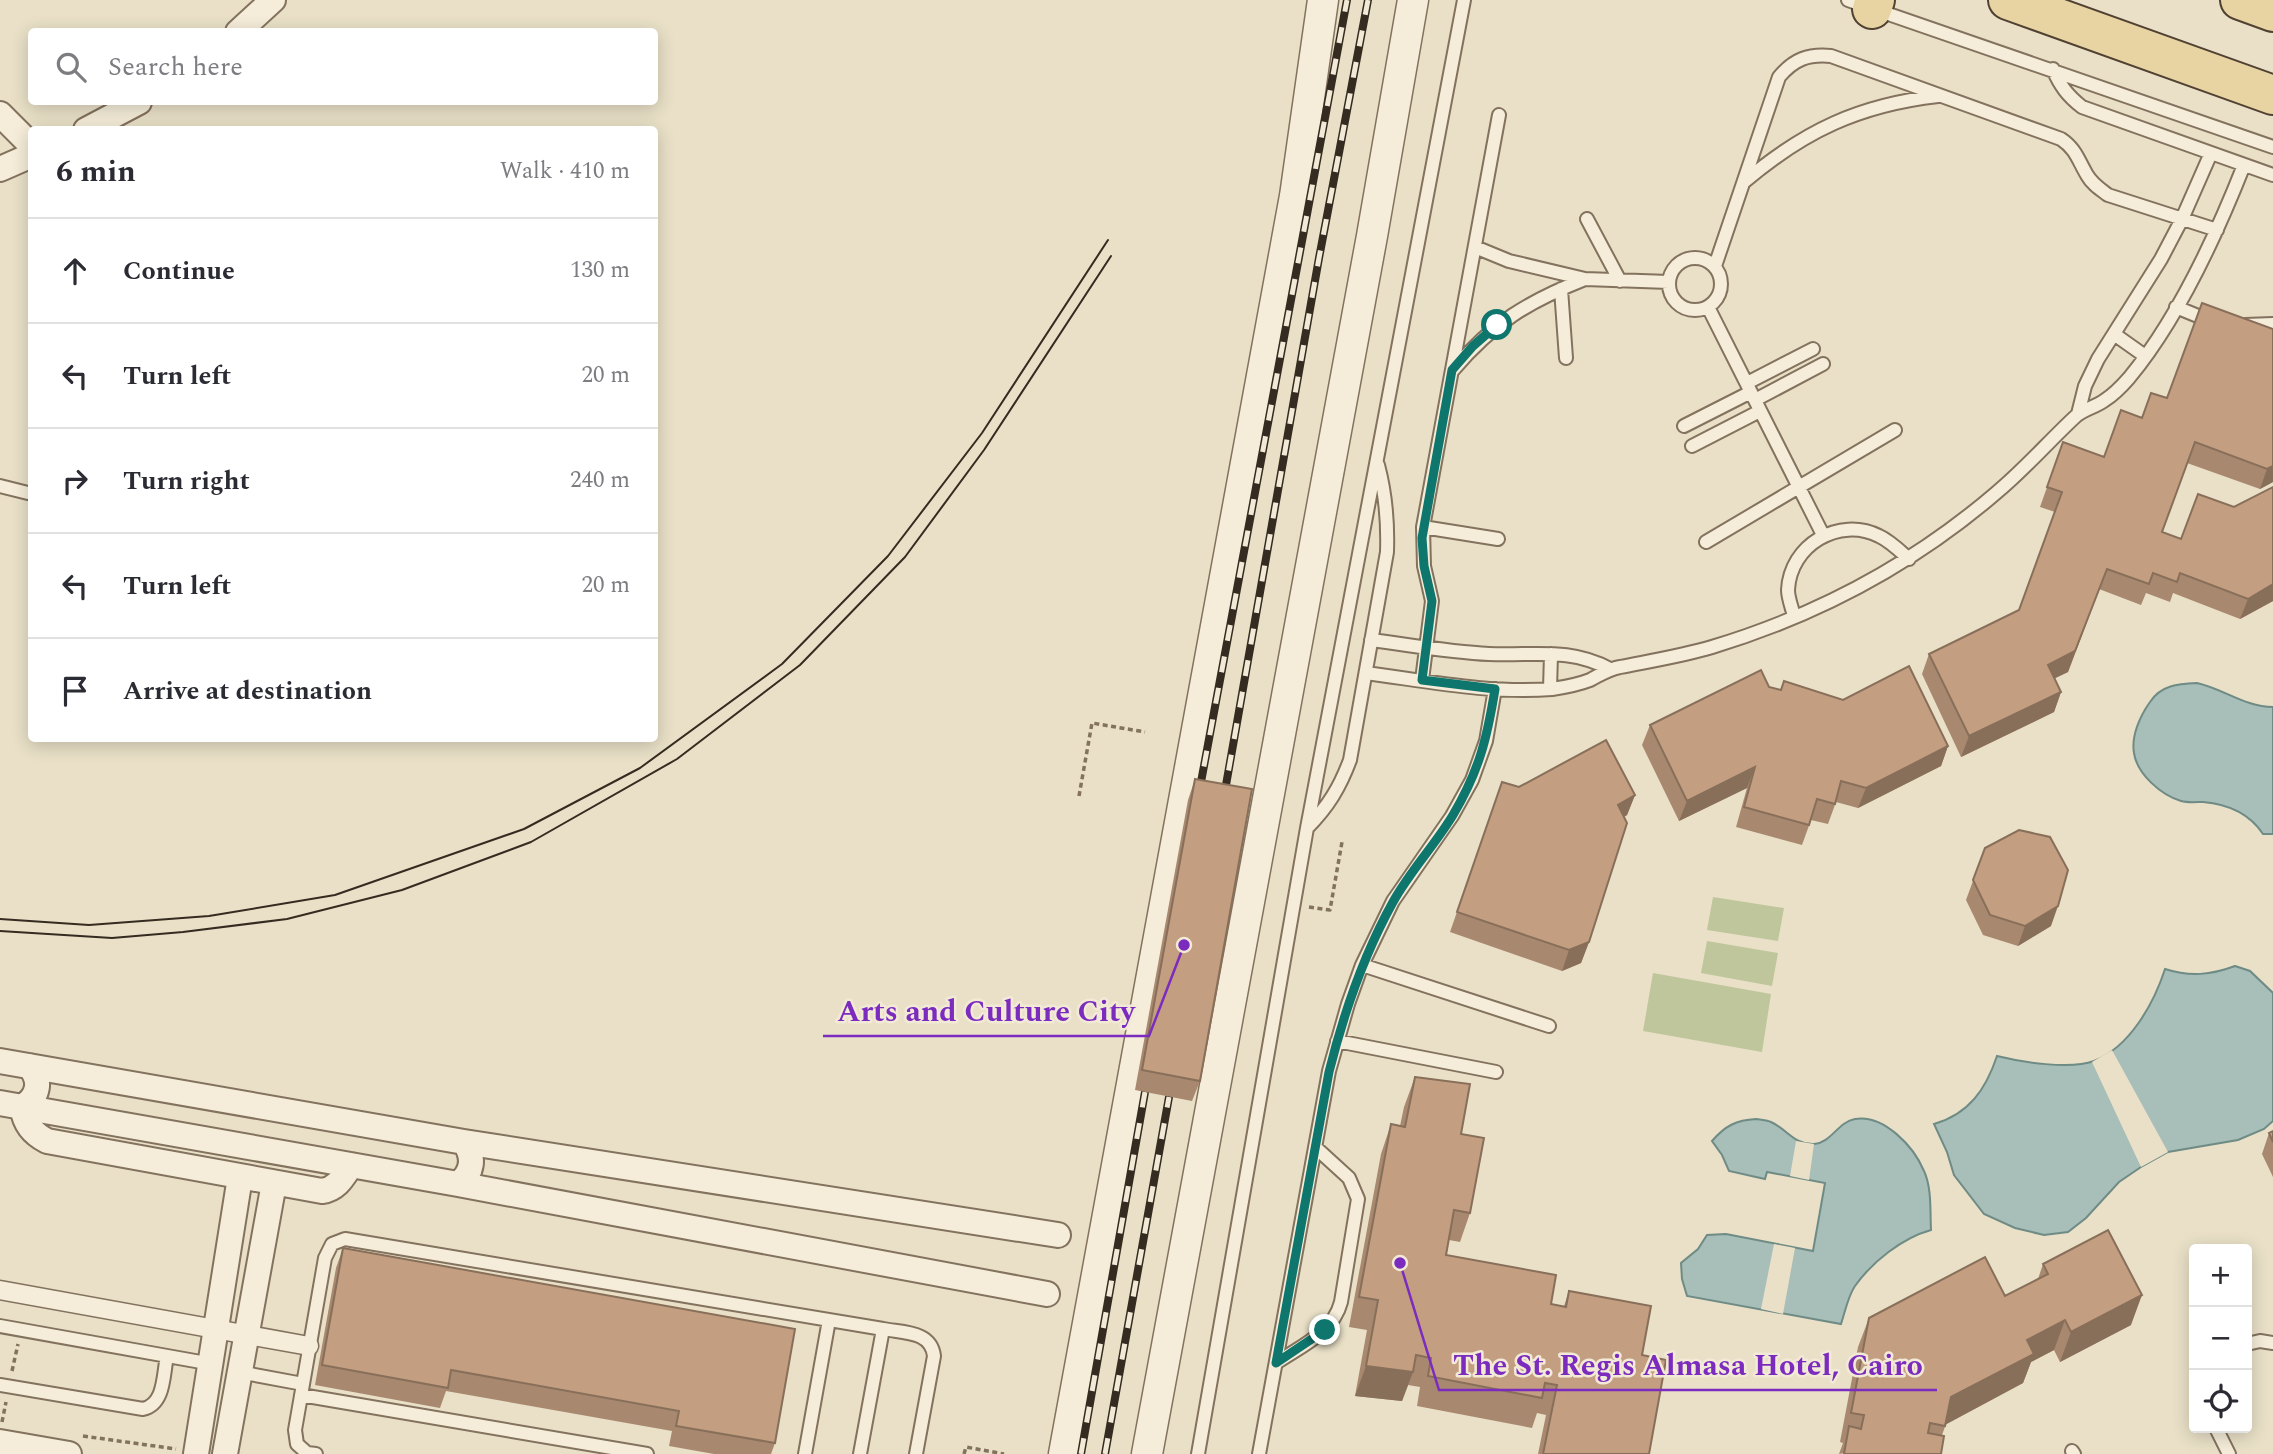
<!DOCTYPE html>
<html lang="en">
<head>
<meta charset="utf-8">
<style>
  body { margin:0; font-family:Spectral,serif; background:#f2f2f3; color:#2b2b33 }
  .controls { position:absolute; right:21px; bottom:21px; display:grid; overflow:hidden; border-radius:7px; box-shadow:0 4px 18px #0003 }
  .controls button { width:63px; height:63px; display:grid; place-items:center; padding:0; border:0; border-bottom:2px solid #e1e1e2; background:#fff; color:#2b2b33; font:35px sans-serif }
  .stop { position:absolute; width:21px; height:21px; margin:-16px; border:5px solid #0f766e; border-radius:50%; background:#fff }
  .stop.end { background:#0f766e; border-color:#fff; box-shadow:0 2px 7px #0008 }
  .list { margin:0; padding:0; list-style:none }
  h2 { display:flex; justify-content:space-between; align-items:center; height:91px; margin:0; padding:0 28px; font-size:30px }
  h2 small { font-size:23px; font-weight:400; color:#7c7c81 }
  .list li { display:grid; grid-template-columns:46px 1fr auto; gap:21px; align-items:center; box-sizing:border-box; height:105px; padding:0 28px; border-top:2px solid #e1e1e2 }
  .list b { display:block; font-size:26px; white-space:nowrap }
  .list em { font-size:23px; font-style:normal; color:#7c7c81 }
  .icon { flex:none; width:38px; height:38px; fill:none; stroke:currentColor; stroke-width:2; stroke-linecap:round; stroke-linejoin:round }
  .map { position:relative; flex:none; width:2273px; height:1454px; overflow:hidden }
  .search { position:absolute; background:#fff; box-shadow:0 4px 18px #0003; left:28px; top:28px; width:630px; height:77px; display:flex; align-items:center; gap:18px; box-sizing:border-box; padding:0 24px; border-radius:7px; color:#7c7c81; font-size:26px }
  .panel { position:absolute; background:#fff; box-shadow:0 4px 18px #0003; left:28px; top:126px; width:630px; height:616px; border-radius:7px }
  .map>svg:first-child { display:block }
  .green { fill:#c0c69c }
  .water { fill:#a8beb8; stroke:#6f8b85; stroke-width:2 }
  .pier { fill:#e9e0c7 }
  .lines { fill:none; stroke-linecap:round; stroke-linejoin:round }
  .service-casing { stroke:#83725e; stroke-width:16 }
  .pedestrian-casing { stroke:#83725e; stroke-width:21 }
  .minor-casing { stroke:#83725e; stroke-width:28 }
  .tertiary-casing { stroke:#83725e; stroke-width:33 }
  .primary-casing { stroke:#514132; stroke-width:42 }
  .path { stroke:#83725e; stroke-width:3.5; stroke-dasharray:5 3.5; stroke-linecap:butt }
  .service { stroke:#f5edd9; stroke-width:12 }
  .pedestrian { stroke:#f5edd9; stroke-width:18 }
  .minor { stroke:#f5edd9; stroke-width:24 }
  .tertiary { stroke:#f5edd9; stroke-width:30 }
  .primary { stroke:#e8d4a3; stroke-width:38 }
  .tram { stroke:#352b20; stroke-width:2 }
  .rail-casing { stroke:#352b20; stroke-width:8 }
  .rail { stroke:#f2ead6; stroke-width:5; stroke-dasharray:16; stroke-linecap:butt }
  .wall { fill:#a8886f }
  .shaded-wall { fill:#886f5a }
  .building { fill:#c39e81; stroke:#886f5a; stroke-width:2 }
  .route { stroke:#0f766e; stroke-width:9 }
  .leader { fill:none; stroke:#7b2cbf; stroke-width:2.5 }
  .callout-dot { fill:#7b2cbf; stroke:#f2ead6; stroke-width:2.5 }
  .callout-label { font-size:30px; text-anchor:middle; font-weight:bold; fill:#7b2cbf; stroke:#f2ead6; stroke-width:5; stroke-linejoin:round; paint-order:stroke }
</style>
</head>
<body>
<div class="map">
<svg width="2273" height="1454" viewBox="0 0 2273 1454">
  <rect width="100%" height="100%" fill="#e9e0c7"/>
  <path class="green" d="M1713 897 1784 908 1778 941 1707 930Z
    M1707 941 1778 953 1772 986 1701 973Z
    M1653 973 1771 994 1762 1052 1643 1031Z"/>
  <path class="water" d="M2197 683C2224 689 2245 707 2273 707V834H2263C2249 813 2227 804 2203 802 2196 802 2188 803 2181 801 2161 795 2137 774 2134 753 2131 736 2140 716 2150 702 2161 685 2178 684 2197 683Z
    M2235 966 2250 971 2273 993V1121L2264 1129 2238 1140 2168 1152 2141 1167 2119 1182 2086 1218 2068 1232 2044 1235 2015 1228 1984 1214 1954 1175 1947 1152 1934 1124C1969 1114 1986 1089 1997 1056 2021 1062 2070 1070 2094 1061 2130 1047 2154 1003 2165 969 2190 977 2211 975 2235 966Z
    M1756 1119C1761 1120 1767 1120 1771 1122 1787 1129 1794 1145 1814 1144 1831 1143 1838 1122 1855 1119 1884 1114 1914 1147 1924 1171 1932 1188 1930 1212 1931 1230 1902 1238 1872 1262 1855 1286 1848 1296 1845 1312 1841 1324L1687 1296 1682 1279 1681 1263 1698 1249 1707 1235 1726 1234 1813 1251 1825 1183 1767 1172 1765 1179 1729 1171 1722 1155 1712 1141C1725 1126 1736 1120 1756 1119Z"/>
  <path class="pier" d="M2112 1050 2168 1152 2141 1167 2092 1062Z
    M1796 1141 1814 1144 1809 1180 1790 1176Z
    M1774 1244 1795 1248 1783 1314 1761 1309Z"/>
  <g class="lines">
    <g class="service-casing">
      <path id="service" d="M1848 0 2273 147
        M2053 69C2060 86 2068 96 2082 107L2273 175
        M1744 182C1804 131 1859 105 1938 96
        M1587 219 1620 281
        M1475 247 1509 261 1585 279 1669 282
        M1669 284a26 26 0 1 1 52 0a26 26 0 1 1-52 0Z
        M1715 266 1779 77C1794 59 1808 54 1831 56L2061 139C2076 149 2078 160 2087 175 2092 184 2100 189 2108 195L2217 230
        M1561 289 1566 358
        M1708 307 1823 535
        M2176 307 2210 321
        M2245 325 2273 324
        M2114 334 2145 356
        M1453 370C1493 323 1527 302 1585 279
        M1747 383 1813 349
        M1755 400 1823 364
        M2078 414 2085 386 2098 359 2161 259 2182 219 2211 153
        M1684 426 1751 392
        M1692 446 1760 411
        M0 486 32 494
        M1423 527 1498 539
        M1706 542 1895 430
        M1794 616C1792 608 1788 598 1788 590 1790 545 1839 516 1879 536 1890 541 1900 551 1909 559
        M1371 640C1410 645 1450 652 1489 654 1534 656 1569 647 1610 669
        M1366 673C1427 681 1490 694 1552 689 1566 687 1577 685 1590 680 1600 675 1608 669 1620 667 1650 661 1682 656 1712 647 1818 615 1912 565 1996 493 2025 469 2049 441 2076 416 2084 409 2096 407 2105 400 2113 395 2122 386 2129 378 2178 319 2216 236 2244 165
        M1422 680 1432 601 1424 566 1423 527 1499 115
        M1550 689 1551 654
        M1307 828C1328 807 1340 787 1350 760L1387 552C1388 522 1386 495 1378 465
        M1362 965 1549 1026
        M1337 1041 1496 1072
        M0 1326 212 1364
        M2247 1344 2260 1341 2273 1343
        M1276 1363C1301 1346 1333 1333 1341 1302L1358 1199 1349 1178 1315 1147
        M239 1372 303 1384
        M0 1385 143 1409C165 1404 163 1375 167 1356
        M301 1395 647 1454
        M2216 1428 2229 1454
        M2072 1451 2074 1454
        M316 1454 307 1453 297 1444 295 1430 325 1258 332 1244 345 1239 883 1329C904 1333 931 1331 934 1356L916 1454
        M805 1454 829 1320
        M860 1454 883 1329
        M1198 1454 1307 828 1464 0
        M1259 1454 1329 1071 1348 1004 1362 965 1393 901 1452 816 1472 780 1486 741 1495 689"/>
    </g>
    <g class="pedestrian-casing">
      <path id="pedestrian" d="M0 1290 309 1346"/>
    </g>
    <g class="minor-casing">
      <path id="minor" d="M238 32 273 0
        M0 114 32 146
        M86 130 139 102
        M0 169 32 155
        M0 1061 464 1142 1058 1235
        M29 1066C42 1080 39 1097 22 1107 25 1124 32 1133 47 1141L322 1191C337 1189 343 1177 351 1165
        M0 1103 458 1184 1047 1294
        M458 1184C473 1173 475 1157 464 1142
        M0 1442 69 1454
        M196 1454 240 1177
        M225 1454 274 1183"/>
    </g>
    <g class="tertiary-casing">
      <path id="tertiary" d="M1064 1454 1295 196 1323 0
        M1147 1454 1372 236 1413 0"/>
    </g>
    <g class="primary-casing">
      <path id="primary" d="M2008 0 2273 95
        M2240 0 2273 12
        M1872 9 1875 0"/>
    </g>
    <path class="path" d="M1079 796 1092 723 1145 732
      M1309 907 1330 910 1342 842
      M12 1371 18 1344
      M2 1422 6 1402
      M83 1436 176 1449
      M964 1454 966 1447 1004 1454"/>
    <use href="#service" class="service"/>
    <use href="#pedestrian" class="pedestrian"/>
    <use href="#minor" class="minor"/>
    <use href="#tertiary" class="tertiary"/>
    <use href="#primary" class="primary"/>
    <path class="tram" d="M0 919 89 925 209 916 335 895 524 829 640 768 782 664 888 556 982 433 1108 240
      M0 931 112 938 183 932 287 919 402 890 531 842 677 759 800 665 905 557 984 450 1111 256"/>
    <g class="rail-casing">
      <path id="rail" d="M1198 798 1347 0
        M1223 802 1319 258 1368 0
        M1081 1454 1145 1092
        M1105 1454 1169 1097"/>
    </g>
    <use href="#rail" class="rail"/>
  </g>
  <path class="wall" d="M2202 303 2273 482 2260 489 2187 463 2162 532 2181 539 2234 507 2273 487V601L2240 619 2173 593 2170 602 2146 593 2141 605 2099 589 2068 672 2055 678 2061 692 2054 712 1961 757 1922 674 1929 654 2019 610 2055 512 2040 507 2063 442 2104 457 2142 418 2167 398Z
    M1769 687 1948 746 1941 766 1858 808 1836 802 1828 824 1811 820 1802 845 1736 827 1747 788 1679 821 1642 745 1650 725Z
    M1195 779 1200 1081 1192 1101 1135 1090 1188 800Z
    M1502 782 1519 787 1635 795 1627 815 1624 817 1589 942 1581 963 1562 971 1450 932Z
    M1985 848 2051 926 2018 946 1983 935 1966 900Z
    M1415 1077 1461 1134 1470 1213 1460 1242 1449 1240 1446 1255 1551 1304 1564 1306 1569 1291 1642 1355 1649 1454H1538L1546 1415 1537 1413 1532 1428 1417 1406 1420 1387 1408 1385 1402 1401 1355 1396 1367 1330 1349 1327 1381 1154 1391 1124 1400 1126 1404 1107Z
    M2273 1131V1177L2262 1154 2269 1133Z
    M343 1248 775 1443 771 1454H714L669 1446 672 1431 446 1391 440 1408 315 1385 336 1268Z
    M2043 1264 2131 1325 2060 1362 2054 1350 2031 1362 2023 1383 1946 1424 1942 1435 1839 1454 1843 1443 1840 1442 1858 1347 1869 1318 2005 1296 2038 1279Z"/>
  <path class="shaded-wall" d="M2273 466V482L2260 489 2267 469Z
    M2107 569 2068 672 2041 685 2048 665Z
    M2273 584V601L2240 619 2248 599Z
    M2061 692 2054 712 1961 757 1969 736Z
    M1948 746 1941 766 1858 808 1866 788Z
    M1755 767 1747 788 1679 821 1687 801Z
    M1635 795 1627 815 1611 825 1618 805Z
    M2058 906 2051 926 2018 946 2025 926Z
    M1589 942 1581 963 1562 971 1569 950Z
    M2142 1295 2131 1325 2060 1362 2071 1332Z
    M2065 1320 2054 1350 2031 1362 2023 1383 1943 1426 1951 1397 2027 1340Z
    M1366 1366 1413 1372 1402 1401 1355 1396Z"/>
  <path class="building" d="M2202 303 2273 329V466L2267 469 2195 442 2162 532 2181 539 2198 494 2234 507 2273 487V584L2248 599 2180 573 2177 582 2153 573 2149 584 2107 569 2075 651 2048 665 2061 692 1969 736 1929 654 2019 610 2062 492 2047 487 2063 442 2104 457 2121 410 2142 418 2151 393 2167 398Z
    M1909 666 1948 746 1866 788 1841 781 1835 804 1817 799 1809 825 1744 807 1755 767 1687 801 1650 725 1761 670 1769 687 1781 690 1784 681 1843 700Z
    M1606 740 1635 795 1618 805 1627 823 1589 942 1569 950 1457 912 1502 782 1519 787Z
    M1195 779 1252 789 1200 1081 1142 1070Z
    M2019 830 2050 837 2068 870 2058 906 2025 926 1990 915 1973 880 1985 848Z
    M1415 1077 1470 1084 1461 1134 1484 1138 1470 1213 1454 1210 1446 1255 1556 1275 1551 1304 1566 1307 1569 1291 1651 1306 1642 1355 1666 1360 1649 1454H1543L1557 1385 1545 1383 1542 1398 1428 1376 1431 1358 1416 1355 1413 1372 1366 1366 1378 1300 1359 1297 1391 1124 1405 1127Z
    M2273 1131V1142L2269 1133Z
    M2108 1230 2142 1295 2071 1332 2065 1320 2027 1340 2034 1354 1951 1397 1945 1426 1930 1423 1928 1433 1944 1436 1941 1454H1844L1849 1426 1861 1429 1864 1415 1851 1413 1869 1318 1985 1257 2005 1296 2048 1274 2043 1264Z
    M343 1248 795 1329 775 1443 676 1426 679 1411 451 1370 448 1388 322 1365Z"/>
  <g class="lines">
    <path class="route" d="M1325 1330 1276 1363 1329 1072C1344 1012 1363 956 1393 902 1410 871 1435 845 1453 815 1479 771 1487 739 1495 689L1422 680 1432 601 1424 566 1422 538 1452 370 1473 346 1497 325"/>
  </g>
  <path class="leader" d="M1184 945L1149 1036H823M1400 1263L1439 1390H1937"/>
  <g class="callout-dot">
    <circle cx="1184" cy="945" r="7"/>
    <circle cx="1400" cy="1263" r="7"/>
  </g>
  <g class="callout-label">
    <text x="986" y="1021">Arts and Culture City</text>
    <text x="1688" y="1375">The St. Regis Almasa Hotel, Cairo</text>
  </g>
</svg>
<div class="controls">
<button>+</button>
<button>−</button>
<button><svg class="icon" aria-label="locate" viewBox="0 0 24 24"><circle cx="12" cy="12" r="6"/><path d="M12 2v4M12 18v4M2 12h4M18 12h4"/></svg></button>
</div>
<div class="stop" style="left:1497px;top:325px"></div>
<div class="stop end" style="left:1325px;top:1330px"></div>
<div class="search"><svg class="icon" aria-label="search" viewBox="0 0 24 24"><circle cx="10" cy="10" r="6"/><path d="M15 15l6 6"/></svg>Search here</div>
<section class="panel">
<h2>6 min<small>Walk · 410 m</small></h2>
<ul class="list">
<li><svg class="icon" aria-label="ahead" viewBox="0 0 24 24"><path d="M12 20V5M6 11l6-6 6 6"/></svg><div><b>Continue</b></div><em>130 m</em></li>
<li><svg class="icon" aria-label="left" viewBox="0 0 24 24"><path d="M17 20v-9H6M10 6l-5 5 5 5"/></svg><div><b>Turn left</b></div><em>20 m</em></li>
<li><svg class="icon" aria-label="right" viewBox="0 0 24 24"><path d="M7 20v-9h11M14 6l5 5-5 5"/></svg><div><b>Turn right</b></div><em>240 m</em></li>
<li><svg class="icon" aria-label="left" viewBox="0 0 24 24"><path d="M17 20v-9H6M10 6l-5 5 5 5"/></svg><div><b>Turn left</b></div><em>20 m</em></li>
<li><svg class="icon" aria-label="arrive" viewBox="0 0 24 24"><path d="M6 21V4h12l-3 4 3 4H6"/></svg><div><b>Arrive at destination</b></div></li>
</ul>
</section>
</div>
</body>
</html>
